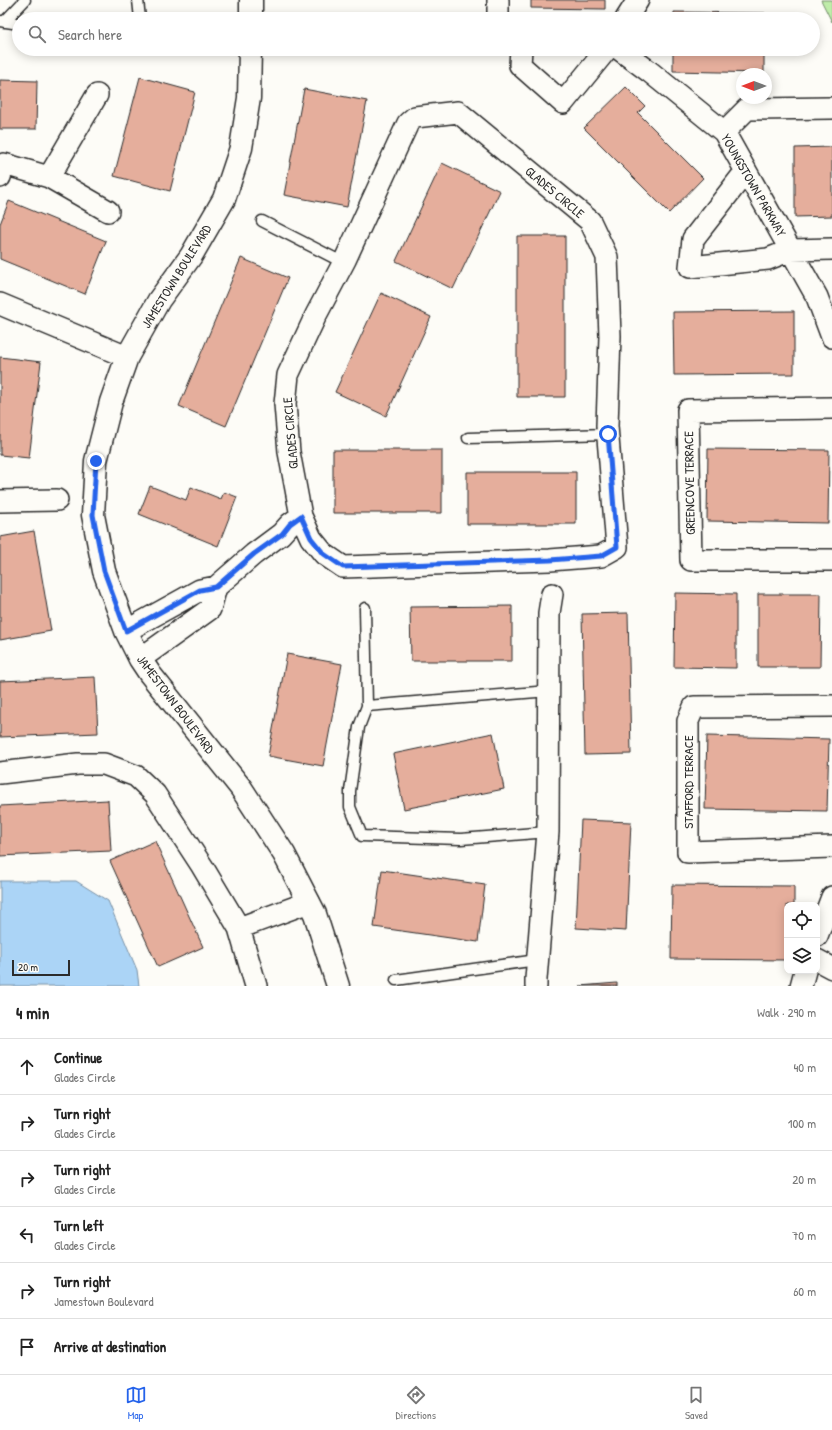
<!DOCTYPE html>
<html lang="en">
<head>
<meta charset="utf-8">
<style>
  body { margin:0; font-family:"Patrick Hand",sans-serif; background:#f6f6f6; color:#222 }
  .controls { position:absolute; right:12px; bottom:12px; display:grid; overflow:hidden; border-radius:8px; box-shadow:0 2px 10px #0003 }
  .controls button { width:36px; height:36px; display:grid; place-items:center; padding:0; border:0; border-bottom:1px solid #e0e0e0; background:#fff; color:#222; font:20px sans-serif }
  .compass { position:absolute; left:736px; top:68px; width:36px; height:36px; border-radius:50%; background:#fff; box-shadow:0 2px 10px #0003; rotate:270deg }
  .scale { position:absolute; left:12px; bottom:10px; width:58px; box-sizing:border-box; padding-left:4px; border:2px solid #2b2b2b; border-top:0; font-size:11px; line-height:14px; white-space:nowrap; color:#2b2b2b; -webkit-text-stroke:3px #fdfcf7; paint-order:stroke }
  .stop { position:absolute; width:12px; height:12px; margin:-9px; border:3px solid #2563eb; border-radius:50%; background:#fff }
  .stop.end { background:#2563eb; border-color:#fff; box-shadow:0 1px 4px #0008 }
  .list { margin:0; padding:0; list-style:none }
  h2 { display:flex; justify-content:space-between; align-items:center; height:52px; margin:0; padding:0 16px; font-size:17px }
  h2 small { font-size:13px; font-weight:400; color:#767676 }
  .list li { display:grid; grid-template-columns:26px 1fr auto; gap:12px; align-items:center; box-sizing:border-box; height:56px; padding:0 16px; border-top:1px solid #e0e0e0 }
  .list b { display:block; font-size:15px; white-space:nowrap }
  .list p { margin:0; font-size:13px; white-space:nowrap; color:#767676 }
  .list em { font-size:13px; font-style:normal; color:#767676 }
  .icon { flex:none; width:22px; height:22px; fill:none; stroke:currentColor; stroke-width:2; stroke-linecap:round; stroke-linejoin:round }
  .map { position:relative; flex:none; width:832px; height:986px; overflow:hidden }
  .search { position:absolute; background:#fff; box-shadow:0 2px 10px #0003; left:12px; right:12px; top:12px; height:44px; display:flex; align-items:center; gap:10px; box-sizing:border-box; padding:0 14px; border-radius:22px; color:#767676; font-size:15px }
  .sheet { height:388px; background:#fff }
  nav { display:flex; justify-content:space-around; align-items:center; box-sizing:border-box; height:56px; border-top:1px solid #e0e0e0; background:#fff; font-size:11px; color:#767676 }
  nav a { display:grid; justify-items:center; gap:2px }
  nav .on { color:#2563eb }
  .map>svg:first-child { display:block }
  .green { fill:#bfeca9; stroke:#758c6a }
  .water { fill:#abd4f6; stroke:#7890a5 }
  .building { fill:#e5ae9c; stroke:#2b2b2b }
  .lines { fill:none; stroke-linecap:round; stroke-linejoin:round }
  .lane-casing { stroke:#2b2b2b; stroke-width:13 }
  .street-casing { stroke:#2b2b2b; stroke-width:24 }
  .secondary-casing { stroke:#2b2b2b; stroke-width:25 }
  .lane { stroke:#fdfcf7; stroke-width:10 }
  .street { stroke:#fdfcf7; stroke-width:21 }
  .secondary { stroke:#fdfcf7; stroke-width:22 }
  .route { stroke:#2563eb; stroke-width:5 }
  .labels { text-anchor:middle; stroke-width:4; stroke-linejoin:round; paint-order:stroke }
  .street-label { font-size:13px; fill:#2b2b2b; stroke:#fdfcf7 }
</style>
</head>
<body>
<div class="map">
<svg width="832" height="986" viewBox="0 0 832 986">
  <rect width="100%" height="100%" fill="#fdfcf7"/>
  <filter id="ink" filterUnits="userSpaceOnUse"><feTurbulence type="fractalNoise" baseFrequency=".025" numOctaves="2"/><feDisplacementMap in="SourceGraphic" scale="8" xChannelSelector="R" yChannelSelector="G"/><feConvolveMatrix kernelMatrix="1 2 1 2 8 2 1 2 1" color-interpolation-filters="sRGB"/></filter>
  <g filter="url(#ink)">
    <path class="green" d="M821 0H832V22Z"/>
    <path class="water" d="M0 881H76L108 901 137 970 139 986H0Z"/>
    <path class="building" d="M531 0H605V9L531 8Z
      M674 12 765 13V19H674Z
      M673 49H764V73L673 71Z
      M140 77 195 92 170 191 114 176Z
      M0 80 37 81 36 129H0Z
      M626 87 645 106 638 113 703 178 669 213 584 128Z
      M304 89 367 101 347 207 284 195Z
      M832 147V216L795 217V148Z
      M442 163 500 191 453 289 396 261Z
      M9 201 106 241 85 294 0 259V224Z
      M517 236H565V397H517Z
      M241 258 288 278 226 426 179 406Z
      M381 293 431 317 386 416 335 392Z
      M794 311V374L674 375 673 312Z
      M0 357 41 362 29 458 0 455Z
      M708 449 829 450 828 523 707 521Z
      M333 450H442V513H333Z
      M467 472H576V524H467Z
      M150 486 186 500 191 487 221 499 224 492 237 497 218 546 139 514Z
      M34 531 51 631 0 640V537Z
      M675 593 736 594V668L674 667Z
      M758 594H821L820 667H758Z
      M512 606V661H411L410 607Z
      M628 613 631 754 585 755 582 614Z
      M287 654 342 664 323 766 268 756Z
      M95 677 98 733 0 737V681Z
      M493 733 504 789 404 809 393 754Z
      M707 736 829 739 827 811 705 809Z
      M108 800 111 851 0 856V806Z
      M581 820 631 822 626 931 576 928Z
      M155 841 203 947 158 967 110 861Z
      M382 870 485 885 478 942 374 927Z
      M672 885 794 886V905H787V960L671 959Z
      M617 983V986H579Z"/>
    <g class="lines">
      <g class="lane-casing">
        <path id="lane" d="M138 0 140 19
          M0 21 19 24
          M4 22 25 0
          M262 221 344 263
          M468 438 608 434
          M365 608 367 706 359 727 350 791V807L362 836 461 839 548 832
          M367 706 549 691
          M396 980 537 960"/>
      </g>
      <g class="street-casing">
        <path id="street" d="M498 19V0
          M626 19 638 0
          M521 49 520 65 563 103 607 49
          M619 49 650 72 724 132 817 297 832 337
          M458 112 590 221 607 257 610 336 607 426 617 547 601 556 550 560 343 567 324 554 311 538 301 516 289 452 285 404 288 375 316 315 345 260 408 123 415 117Z
          M724 132 747 109 832 108
          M746 171 693 239 690 267 768 259 791 250 832 249
          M0 177 4 164 49 177 108 211
          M49 177 97 95
          M0 304 127 357
          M832 408 688 410 691 560H832
          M0 501 57 500
          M126 631 200 590 216 587
          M140 659 210 609 216 587 254 554 281 534 290 524 301 516
          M832 706 694 707 688 721V852L832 847
          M0 773 78 764H104L136 776 155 794 202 866 239 928 256 986
          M239 928 309 902
          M817 936 832 897
          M817 960 832 968
          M536 986V979L548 832 549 613 552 594
          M801 986 805 971"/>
      </g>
      <g class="secondary-casing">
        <path id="secondary" d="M251 19V0
          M250 49 249 98 241 148 224 199 191 256 159 300 127 357 111 402 96 461 93 515 104 571 126 631 140 659 150 674 241 788 284 854 315 914 338 986"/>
      </g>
      <use href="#lane" class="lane"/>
      <use href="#street" class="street"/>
      <use href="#secondary" class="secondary"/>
    </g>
  </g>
  <g class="lines" filter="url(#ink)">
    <path class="route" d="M96 461 93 515 104 571 126 631 200 590 216 587 254 554 282 534 290 524 301 516 311 538 324 554 343 567 550 560 601 556 617 547 608 434"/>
  </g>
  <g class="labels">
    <g class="street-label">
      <text transform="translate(754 185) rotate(60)" y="5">YOUNGSTOWN PARKWAY</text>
      <text transform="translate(555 192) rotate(40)" y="5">GLADES CIRCLE</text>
      <text transform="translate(176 276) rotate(-58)" y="5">JAMESTOWN BOULEVARD</text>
      <text transform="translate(290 433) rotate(-95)" y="5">GLADES CIRCLE</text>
      <text transform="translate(689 483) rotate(-91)" y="5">GREENCOVE TERRACE</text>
      <text transform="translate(176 704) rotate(53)" y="5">JAMESTOWN BOULEVARD</text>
      <text transform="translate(688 782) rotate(-90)" y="5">STAFFORD TERRACE</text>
    </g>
  </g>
</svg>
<div class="controls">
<button><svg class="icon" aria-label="locate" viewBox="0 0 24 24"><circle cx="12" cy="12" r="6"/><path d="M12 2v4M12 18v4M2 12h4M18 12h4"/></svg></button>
<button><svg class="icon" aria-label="layers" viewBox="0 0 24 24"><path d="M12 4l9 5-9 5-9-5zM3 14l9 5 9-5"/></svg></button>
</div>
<svg class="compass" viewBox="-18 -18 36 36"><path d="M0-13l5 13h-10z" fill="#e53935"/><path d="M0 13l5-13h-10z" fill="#767676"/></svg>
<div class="scale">20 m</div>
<div class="stop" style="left:608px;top:434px"></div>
<div class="stop end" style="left:96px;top:461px"></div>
<div class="search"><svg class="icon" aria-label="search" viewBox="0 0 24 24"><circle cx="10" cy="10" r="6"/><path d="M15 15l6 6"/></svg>Search here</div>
</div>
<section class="sheet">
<h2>4 min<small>Walk · 290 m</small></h2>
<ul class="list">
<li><svg class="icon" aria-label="ahead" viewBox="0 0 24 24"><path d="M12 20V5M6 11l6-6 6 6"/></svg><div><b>Continue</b><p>Glades Circle</p></div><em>40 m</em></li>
<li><svg class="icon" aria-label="right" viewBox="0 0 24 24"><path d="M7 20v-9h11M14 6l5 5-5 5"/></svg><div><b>Turn right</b><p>Glades Circle</p></div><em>100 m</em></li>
<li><svg class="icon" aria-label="right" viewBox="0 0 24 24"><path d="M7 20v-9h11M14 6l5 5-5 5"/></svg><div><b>Turn right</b><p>Glades Circle</p></div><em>20 m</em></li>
<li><svg class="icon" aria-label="left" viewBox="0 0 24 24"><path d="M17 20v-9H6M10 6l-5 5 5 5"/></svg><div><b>Turn left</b><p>Glades Circle</p></div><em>70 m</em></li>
<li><svg class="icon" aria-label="right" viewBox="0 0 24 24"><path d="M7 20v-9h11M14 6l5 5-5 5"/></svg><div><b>Turn right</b><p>Jamestown Boulevard</p></div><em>60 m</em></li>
<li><svg class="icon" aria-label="arrive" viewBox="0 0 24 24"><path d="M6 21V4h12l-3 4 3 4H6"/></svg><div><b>Arrive at destination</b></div></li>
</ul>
</section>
<nav>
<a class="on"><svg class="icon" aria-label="map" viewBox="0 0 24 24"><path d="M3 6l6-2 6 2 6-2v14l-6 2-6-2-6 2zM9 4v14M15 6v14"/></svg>Map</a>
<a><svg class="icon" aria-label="directions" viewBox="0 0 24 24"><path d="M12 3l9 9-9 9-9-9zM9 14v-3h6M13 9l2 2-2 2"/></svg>Directions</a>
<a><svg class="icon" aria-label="saved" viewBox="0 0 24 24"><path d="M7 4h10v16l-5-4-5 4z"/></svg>Saved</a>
</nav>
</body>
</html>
